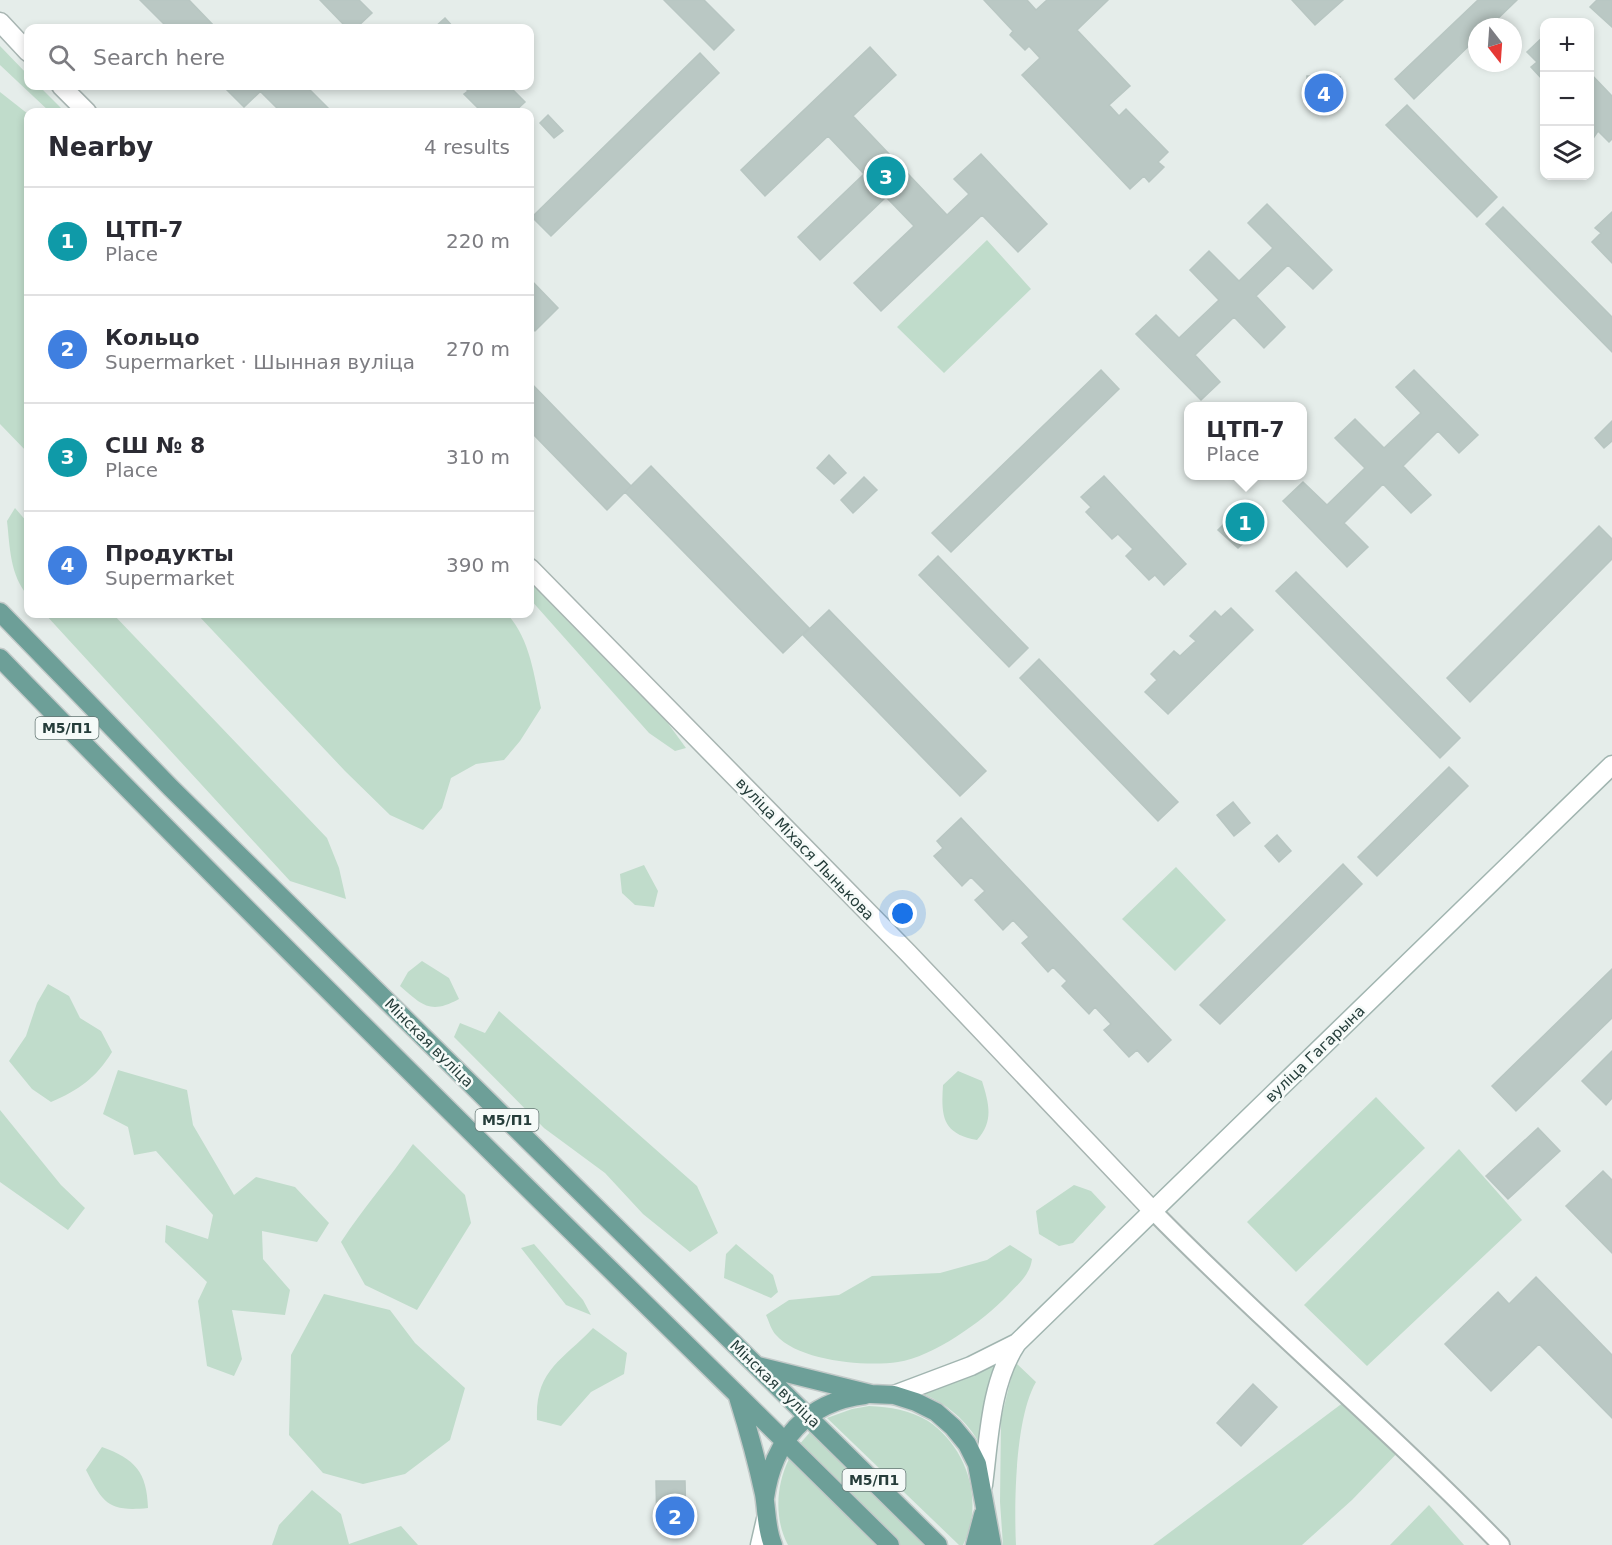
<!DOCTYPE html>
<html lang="en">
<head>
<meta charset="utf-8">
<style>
  body { margin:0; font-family:"DejaVu Sans",sans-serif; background:#f7f7f7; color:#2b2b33 }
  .controls { position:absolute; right:18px; top:18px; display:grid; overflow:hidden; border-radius:12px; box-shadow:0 3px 9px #0003 }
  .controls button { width:54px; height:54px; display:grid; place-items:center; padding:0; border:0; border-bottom:2px solid #e1e1e2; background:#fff; color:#2b2b33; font:30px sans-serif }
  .compass { position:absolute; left:1468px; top:18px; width:54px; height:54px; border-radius:50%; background:#fff; box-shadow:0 3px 9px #0003; rotate:163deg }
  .you { position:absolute; left:903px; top:914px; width:21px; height:21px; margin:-15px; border:4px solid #fff; border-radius:50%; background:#1a73e8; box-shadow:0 0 0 9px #1a73e833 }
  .badge { display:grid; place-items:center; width:39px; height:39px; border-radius:50%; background:#805c4b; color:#fff; font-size:20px; font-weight:700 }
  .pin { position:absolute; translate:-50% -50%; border:3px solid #fff; box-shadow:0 2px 6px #0006 }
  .popup { position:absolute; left:1184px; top:402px; width:123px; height:78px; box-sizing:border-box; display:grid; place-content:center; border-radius:12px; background:#fff; filter:drop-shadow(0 2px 4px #0005); font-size:20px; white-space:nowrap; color:#7c7c81 }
  .popup b { font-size:22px; color:#2b2b33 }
  .popup::after { content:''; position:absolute; left:50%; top:100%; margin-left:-12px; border:12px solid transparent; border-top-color:#fff }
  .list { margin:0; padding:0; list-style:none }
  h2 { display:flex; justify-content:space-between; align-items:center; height:78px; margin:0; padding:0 24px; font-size:26px }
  h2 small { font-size:20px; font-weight:400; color:#7c7c81 }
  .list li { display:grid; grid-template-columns:39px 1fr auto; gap:18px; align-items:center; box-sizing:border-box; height:108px; padding:0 24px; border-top:2px solid #e1e1e2 }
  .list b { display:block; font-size:22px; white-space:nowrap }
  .list p { margin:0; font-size:20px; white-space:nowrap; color:#7c7c81 }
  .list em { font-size:20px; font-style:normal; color:#7c7c81 }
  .icon { flex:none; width:33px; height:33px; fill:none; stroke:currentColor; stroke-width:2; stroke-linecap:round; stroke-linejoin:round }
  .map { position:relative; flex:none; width:1612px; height:1545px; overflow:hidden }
  .search { position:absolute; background:#fff; box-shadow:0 3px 9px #0003; left:24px; top:24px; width:510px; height:66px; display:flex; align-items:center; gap:15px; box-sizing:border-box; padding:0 21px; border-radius:12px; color:#7c7c81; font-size:22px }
  .panel { position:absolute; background:#fff; box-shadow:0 3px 9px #0003; left:24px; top:108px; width:510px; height:510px; border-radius:12px }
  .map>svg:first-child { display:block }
  .green { fill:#c0dccb }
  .building { fill:#bac8c4; stroke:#b8c6c2; stroke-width:1.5 }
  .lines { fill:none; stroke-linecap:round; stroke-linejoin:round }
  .minor-casing { stroke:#a8b5b2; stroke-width:20 }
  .tertiary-casing { stroke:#a8b5b2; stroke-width:21 }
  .secondary-casing { stroke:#a1b5b0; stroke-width:21 }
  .primary-casing { stroke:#c2c9c8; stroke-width:21 }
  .minor { stroke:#fff; stroke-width:16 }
  .tertiary { stroke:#fff; stroke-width:18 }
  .secondary { stroke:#fff; stroke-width:18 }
  .primary { stroke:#6d9f98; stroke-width:18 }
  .labels { text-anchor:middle; stroke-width:5; stroke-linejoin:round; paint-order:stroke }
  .shield { fill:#f5faf8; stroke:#637673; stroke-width:1.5 }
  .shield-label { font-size:14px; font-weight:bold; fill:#253d3a }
  .street-label { font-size:15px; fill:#253d3a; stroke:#f5faf8 }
</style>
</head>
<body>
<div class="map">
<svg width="1612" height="1545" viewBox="0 0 1612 1545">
  <rect width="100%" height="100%" fill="#e5edea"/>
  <path class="green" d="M0 46 28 75V86H39L65 112H50L0 65Z
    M0 92 28 114V453L0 424Z
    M987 240 1031 289 944 373 897 327Z
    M15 508 28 523V596C10 575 10 548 7 521Z
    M530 577 659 711 686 748 675 751 649 733 530 599Z
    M45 614H113L327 838 339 868 346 899 290 881Z
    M197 614H507C530 639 534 675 541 708L520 741 504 760 476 764 451 778 442 808 423 830 390 815 345 771Z
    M644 865 658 891 654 907 635 905 622 893 620 874Z
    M1176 867 1226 920 1175 971 1122 919Z
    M422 961 449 978 459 999C430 1015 422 1005 400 986L408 972Z
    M48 984 69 996 80 1018 101 1031 112 1052C96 1078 79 1090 51 1102L32 1089 9 1061 26 1036 37 1003Z
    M499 1011 697 1186 718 1233 690 1252 643 1214 605 1173 544 1128 454 1037 460 1023 485 1033Z
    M118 1070 187 1090 193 1125 234 1195 256 1177 295 1187 329 1223 317 1242 262 1231 263 1259 290 1290 285 1315 232 1310 242 1359 234 1376 207 1366 198 1301 207 1282 165 1242 166 1225 208 1239 213 1215 156 1151 134 1155 128 1127 103 1114Z
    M958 1071 982 1081C989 1104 994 1121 977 1140 942 1134 941 1116 943 1085Z
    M1376 1097 1425 1148 1296 1272 1247 1222Z
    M0 1110 61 1185 85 1208 68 1230 0 1182Z
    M413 1144 465 1195 471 1223 417 1310 365 1285 341 1242C363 1208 390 1178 413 1144Z
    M1459 1149 1522 1220 1367 1366 1304 1305Z
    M1074 1185 1091 1191 1106 1207 1073 1243 1059 1246 1039 1234 1036 1211Z
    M534 1244 583 1300 591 1315 566 1305 521 1248Z
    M736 1244 773 1275 778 1292 771 1298 724 1278 726 1254Z
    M1010 1245 1032 1259C1030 1275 1018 1284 1007 1296 983 1321 933 1357 898 1362 865 1367 799 1361 776 1335 771 1330 769 1321 766 1315L789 1300 839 1295 872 1276 940 1273 987 1260Z
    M324 1294 390 1310 415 1343 465 1388 450 1440 405 1474 363 1484 323 1473 289 1435 291 1355Z
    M593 1328 627 1353 624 1374 591 1392 561 1426 537 1420C535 1370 562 1361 593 1328Z
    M1000 1358 981 1446C967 1420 946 1403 919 1392 950 1385 974 1376 1000 1358Z
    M1015 1362 1036 1382C1015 1418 1014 1504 1016 1545H1003L1000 1502 1001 1419Z
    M1348 1399 1403 1447 1352 1500 1302 1545H1153Z
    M869 1406C890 1407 910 1410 928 1421 967 1447 985 1502 963 1545H959L827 1418 852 1409Z
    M811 1431 928 1545H900L798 1446Z
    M102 1447C135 1459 147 1472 148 1508 108 1512 103 1503 86 1470Z
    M789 1459 878 1545H788C774 1519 776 1485 789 1459Z
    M312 1490 341 1514 349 1544 401 1526 418 1545H272L279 1525Z
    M1429 1505 1464 1545H1390Z"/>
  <path class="building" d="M140 0H189L216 28H168Z
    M320 0H359L372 13 356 28H347Z
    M664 0H704L734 30 714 50Z
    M984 0H1027L1036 10 1047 0H1108L1077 30 1130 86 1109 105 1119 116 1126 109 1168 152 1158 162 1164 167 1149 182 1144 176 1130 189 1022 75 1040 58 1029 46 1025 50 1010 35 1013 31Z
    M1292 0H1343L1315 25Z
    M1478 0H1517L1489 27H1477V38L1414 99 1395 79Z
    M1597 0H1612V27L1590 7Z
    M445 18 454 28H434Z
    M1544 36V81L1531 67 1537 62 1527 52Z
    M870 47 896 75 853 116 947 215 969 194 954 179 981 154 1047 224 1018 252 982 215 881 311 854 283 914 226 886 197 820 260 798 237 864 174 828 136 765 196 741 170Z
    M700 53 719 73 551 236 532 217Z
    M1590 73 1612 96V139L1609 142 1598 131 1594 137 1590 133Z
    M1307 76 1340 77 1339 103H1307Z
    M223 86H266L244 107Z
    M266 86H306L332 112H281L260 91Z
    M463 86H509L525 102 514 112H482L464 94 468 91Z
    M1407 105 1497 197 1477 217 1386 125Z
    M548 115 563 131 554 138 540 123Z
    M1267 204 1332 270 1313 289 1288 265 1256 296 1285 327 1264 348 1234 317 1195 355 1220 382 1201 400 1136 334 1156 315 1179 338 1219 300 1190 270 1209 251 1239 281 1273 248 1248 223Z
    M1503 207 1612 317V352L1486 224Z
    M1612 212V263L1592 242 1601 233 1595 228Z
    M530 279 558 308 535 331 530 325Z
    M1101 370 1119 389 951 552 932 533Z
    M1414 370 1478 435 1459 453 1438 431 1403 466 1431 495 1411 513 1383 484 1344 523 1368 547 1347 567 1283 501 1303 482 1327 505 1365 468 1335 438 1355 419 1384 448 1421 413 1396 387Z
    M530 382 631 486 607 510 530 431Z
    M1612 421V441L1604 448 1595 438Z
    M829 455 846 473 834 484 817 468Z
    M651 466 809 628 783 653 625 492Z
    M1104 476 1186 564 1164 585 1155 575 1149 580 1126 556 1133 549 1118 534 1112 539 1086 512 1091 507 1081 497Z
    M864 477 877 490 853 513 841 500Z
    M1241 507 1260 527 1250 537 1230 518Z
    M1230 518 1250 537 1238 548 1218 530Z
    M1599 526 1612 539V559L1470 702 1447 678Z
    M938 556 1028 648 1009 667 919 575Z
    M1296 572 1460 738 1440 758 1276 591Z
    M1231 608 1253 630 1168 714 1145 692 1157 680 1151 674 1174 651 1180 656 1196 641 1190 636 1215 611 1221 617Z
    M829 610 986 771 960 796 803 635Z
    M1039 659 1178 802 1158 821 1020 678Z
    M1449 767 1468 786 1377 876 1358 857Z
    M1233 802 1250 823 1234 836 1217 815Z
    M961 818 1171 1040 1148 1062 1137 1050 1129 1057 1104 1030 1111 1024 1095 1007 1089 1014 1062 986 1067 981 1053 967 1048 972 1022 943 1029 937 1013 920 1003 930 975 900 985 891 971 877 962 886 934 856 943 848 937 841Z
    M1277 835 1291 851 1279 862 1265 846Z
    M1343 864 1362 884 1220 1024 1200 1005Z
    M1612 969V1018L1516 1111 1492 1086Z
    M1612 1051V1098L1606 1105 1582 1081Z
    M1538 1128 1560 1151 1508 1199 1486 1176Z
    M1603 1171 1612 1180V1253L1566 1206Z
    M1536 1277 1612 1355V1418L1539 1344 1491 1391 1445 1344 1498 1292 1509 1304Z
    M1253 1384 1277 1407 1241 1446 1217 1423Z
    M656 1481H685L686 1528 657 1529Z"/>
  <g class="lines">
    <g class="minor-casing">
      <path id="minor" d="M1153 1211C1265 1326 1389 1429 1501 1545"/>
    </g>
    <g class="tertiary-casing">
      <path id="tertiary" d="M0 22 28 52
        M61 86 87 112
        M530 568 908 953 1153 1211"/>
    </g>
    <g class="secondary-casing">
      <path id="secondary" d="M894 1395 971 1366 1017 1343
        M983 1485C989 1440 990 1383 1017 1343L1612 765
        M760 1545 766 1519"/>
    </g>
    <g class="primary-casing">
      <path id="primary" d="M0 612 171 788 938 1545
        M0 658C292 959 592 1251 890 1545
        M758 1366 871 1394 894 1395 916 1402 936 1412 953 1427 967 1444 977 1464 992 1545
        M738 1397C748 1429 757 1461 764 1494 767 1511 766 1528 773 1545
        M765 1498C773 1441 806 1402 865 1395
        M975 1545 983 1515"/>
    </g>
    <use href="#minor" class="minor"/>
    <use href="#tertiary" class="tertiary"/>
    <use href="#secondary" class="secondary"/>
    <use href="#primary" class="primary"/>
  </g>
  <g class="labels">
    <g class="shield">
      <rect x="35.5" y="717" width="63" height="22" rx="4.5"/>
      <rect x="475.5" y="1109" width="63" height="22" rx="4.5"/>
      <rect x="842.5" y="1469" width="63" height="22" rx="4.5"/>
    </g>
    <g class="shield-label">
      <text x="67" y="733">М5/П1</text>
      <text x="507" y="1125">М5/П1</text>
      <text x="874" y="1485">М5/П1</text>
    </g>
    <g class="street-label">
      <text transform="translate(805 849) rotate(46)" y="5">вуліца Міхася Лынькова</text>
      <text transform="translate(429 1043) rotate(45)" y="5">Мінская вуліца</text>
      <text transform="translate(1315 1054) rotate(-44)" y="5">вуліца Гагарына</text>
      <text transform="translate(775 1384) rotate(44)" y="5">Мінская вуліца</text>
    </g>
  </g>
</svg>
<div class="controls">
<button>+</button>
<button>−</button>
<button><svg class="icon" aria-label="layers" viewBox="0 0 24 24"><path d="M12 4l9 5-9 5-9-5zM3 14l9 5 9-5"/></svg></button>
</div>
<svg class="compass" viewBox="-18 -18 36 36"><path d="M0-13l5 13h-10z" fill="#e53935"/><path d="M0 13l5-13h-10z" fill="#7c7c81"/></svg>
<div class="you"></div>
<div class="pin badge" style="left:1245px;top:522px;background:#0f9aa8">1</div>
<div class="popup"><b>ЦТП-7</b>Place</div>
<div class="pin badge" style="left:675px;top:1516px;background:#3f7fe0">2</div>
<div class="pin badge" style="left:886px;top:176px;background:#0f9aa8">3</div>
<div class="pin badge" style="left:1324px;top:93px;background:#3f7fe0">4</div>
<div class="search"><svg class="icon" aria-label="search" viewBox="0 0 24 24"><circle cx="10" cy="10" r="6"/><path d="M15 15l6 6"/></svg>Search here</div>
<section class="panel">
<h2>Nearby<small>4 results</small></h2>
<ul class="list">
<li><span class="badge" style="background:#0f9aa8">1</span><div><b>ЦТП-7</b><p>Place</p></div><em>220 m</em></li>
<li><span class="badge" style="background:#3f7fe0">2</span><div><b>Кольцо</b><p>Supermarket · Шынная вуліца</p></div><em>270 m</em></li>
<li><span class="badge" style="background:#0f9aa8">3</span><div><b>СШ № 8</b><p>Place</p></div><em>310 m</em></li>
<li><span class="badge" style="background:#3f7fe0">4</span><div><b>Продукты</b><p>Supermarket</p></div><em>390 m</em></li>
</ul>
</section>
</div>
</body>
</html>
